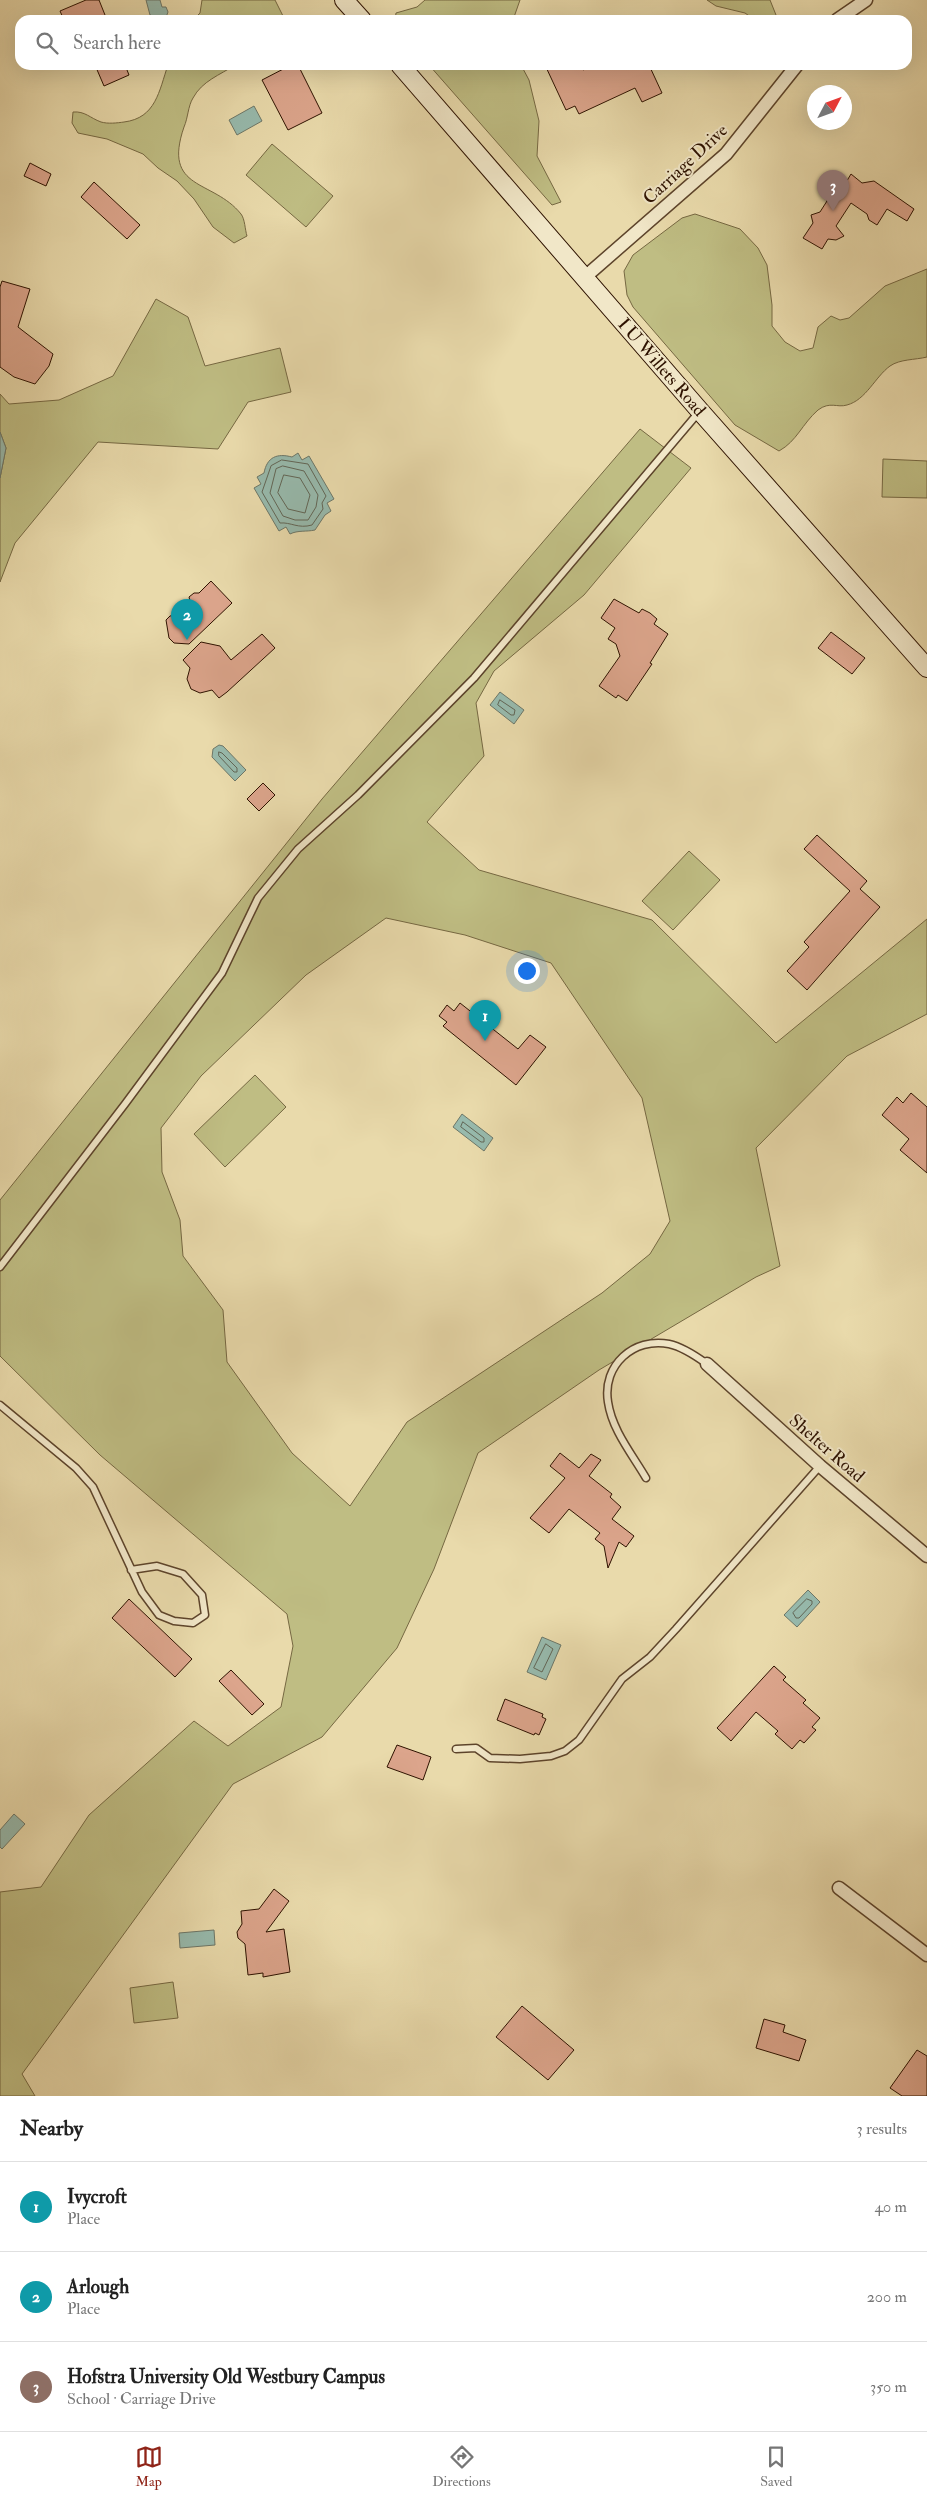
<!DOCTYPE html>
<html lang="en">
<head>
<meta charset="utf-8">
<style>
  body { margin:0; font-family:"IM FELL Double Pica",serif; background:#f6f6f6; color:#222 }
  .compass { position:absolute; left:807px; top:85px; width:45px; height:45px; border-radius:50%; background:#fff; box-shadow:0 5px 20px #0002; rotate:49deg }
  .you { position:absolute; left:526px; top:970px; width:18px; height:18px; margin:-12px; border:4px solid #fff; border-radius:50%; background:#1a73e8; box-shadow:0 0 0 8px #1a73e833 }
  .badge { display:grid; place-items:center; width:32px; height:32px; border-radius:50%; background:#8f2418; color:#fff; font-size:16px; font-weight:700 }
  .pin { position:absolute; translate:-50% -41px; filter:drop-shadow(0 1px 2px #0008) }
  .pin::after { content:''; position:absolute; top:26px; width:18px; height:15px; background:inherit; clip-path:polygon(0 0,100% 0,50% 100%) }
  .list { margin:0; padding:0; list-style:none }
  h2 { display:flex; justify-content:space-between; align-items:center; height:65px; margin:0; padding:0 20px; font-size:21px }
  h2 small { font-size:16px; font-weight:400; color:#767676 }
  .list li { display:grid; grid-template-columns:32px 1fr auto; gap:15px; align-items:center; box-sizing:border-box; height:90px; padding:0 20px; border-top:1px solid #e0e0e0 }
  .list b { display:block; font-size:19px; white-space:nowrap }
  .list p { margin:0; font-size:16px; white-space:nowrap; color:#767676 }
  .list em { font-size:16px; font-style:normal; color:#767676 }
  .icon { flex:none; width:28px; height:28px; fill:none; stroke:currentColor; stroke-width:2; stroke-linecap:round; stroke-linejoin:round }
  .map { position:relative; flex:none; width:927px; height:2096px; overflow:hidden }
  .search { position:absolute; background:#fff; box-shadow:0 5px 20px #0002; left:15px; right:15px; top:15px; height:55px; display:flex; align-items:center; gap:12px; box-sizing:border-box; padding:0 18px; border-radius:15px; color:#767676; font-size:19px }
  .sheet { height:335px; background:#fff }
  nav { display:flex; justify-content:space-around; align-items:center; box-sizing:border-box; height:70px; border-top:1px solid #e0e0e0; background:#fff; font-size:14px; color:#767676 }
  nav a { display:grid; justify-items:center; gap:2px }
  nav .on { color:#8f2418 }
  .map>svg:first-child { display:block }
  .green { fill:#bfbd83; stroke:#766842; fill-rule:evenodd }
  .water { fill:#97baad; stroke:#6d7768 }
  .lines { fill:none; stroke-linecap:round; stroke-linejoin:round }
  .shore { stroke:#626656; stroke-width:1 }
  .building { fill:#dca58c; stroke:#2e1200 }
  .lane-casing { stroke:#5d442b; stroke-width:9 }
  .street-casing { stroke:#5d442b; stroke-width:15 }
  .secondary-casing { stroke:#2e1200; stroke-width:20 }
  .lane { stroke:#f1e7c8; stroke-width:6 }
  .street { stroke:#f1e7c8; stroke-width:12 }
  .secondary { stroke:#f1e7c8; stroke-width:18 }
  .labels { text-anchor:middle; stroke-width:4; stroke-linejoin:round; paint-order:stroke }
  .street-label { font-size:18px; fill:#2e1200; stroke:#f1e7c8 }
</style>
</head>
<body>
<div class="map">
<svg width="927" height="2096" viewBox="0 0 927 2096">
  <rect width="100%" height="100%" fill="#e9daab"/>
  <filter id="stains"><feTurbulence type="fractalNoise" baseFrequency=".004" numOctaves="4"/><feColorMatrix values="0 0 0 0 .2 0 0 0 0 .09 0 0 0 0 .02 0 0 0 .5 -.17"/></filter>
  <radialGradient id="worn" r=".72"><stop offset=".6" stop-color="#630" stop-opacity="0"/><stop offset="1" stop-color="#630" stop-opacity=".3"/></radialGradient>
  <path class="green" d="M202 0H275L285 20H193L200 13Z
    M425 0H520L513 20H395L396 13 417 7Z
    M707 0H770L778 20H755L745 13 716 6Z
    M168 65H235C220 75 202 81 193 98 188 106 188 118 184 127 162 191 213 179 241 214 245 219 245 230 247 236L234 243 213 227 194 199 177 181 158 168 143 154 107 139 78 133 72 123 73 112C85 111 90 118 101 122 108 124 117 123 124 122 156 118 159 91 168 65Z
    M429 65H521L529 80 539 121 537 156 561 202 552 205Z
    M272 144 333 196 306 227 246 175Z
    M695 214 740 229 758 248 767 265 772 305V326L785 342 800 351 813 348 818 327 831 316 840 320 849 318 885 286 927 269V357C915 360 900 359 890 366 875 377 866 400 847 405 837 408 830 401 818 410 802 424 797 441 779 451L735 425 633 307 627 295 624 271 633 255 682 218Z
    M156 299 188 317 205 366 280 348 291 392 248 402 218 449 98 442 15 543 0 582V478L6 448 0 432V394L9 404 59 400 113 376Z
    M640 429 691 468 584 595 494 671 476 703 484 756 427 822 479 870 652 920 776 1043 927 919V1014L847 1056 756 1148 780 1266 756 1277 599 1370 478 1453 434 1569 397 1648 322 1737 233 1784 22 2074 35 2096H0V1892L41 1887 89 1815 194 1721 228 1746 281 1707 293 1646 287 1614 100 1455 0 1356V1200L322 799ZM386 918 465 935 551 963 642 1098 670 1221 650 1254 602 1293 407 1422 350 1506 292 1453 227 1362 223 1310 183 1256 180 1220 162 1172 161 1128 201 1076 306 975Z
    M883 459 927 461V498L882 497Z
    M689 851 720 880 673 930 642 901Z
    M255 1075 286 1107 225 1167 194 1134Z
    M173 1982 178 2018 134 2023 130 1988Z"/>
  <path class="water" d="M146 0H160L162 7H166L168 12 165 20 150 15Z
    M254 106 262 121 237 135 229 120Z
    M0 432 6 448 0 478Z
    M298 453 302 460 309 456 334 499 327 503 331 511 325 515 315 530C306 532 298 530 290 534L286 527 279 531 254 488 261 484 257 477 264 473C267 457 277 453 292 457Z
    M500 692 524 710 514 724 490 705Z
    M219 745 223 746 246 770 235 781 212 757 213 749Z
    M462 1114 493 1138 484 1151 453 1127Z
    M808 1590 820 1602 797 1627 784 1615Z
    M542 1637 561 1645 546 1680 527 1672Z
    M14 1814 25 1824 2 1849 0 1847V1830Z
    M214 1930 215 1945 180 1948 179 1933Z"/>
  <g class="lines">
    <path class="shore" d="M282 460 308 464 326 496 322 503 323 509 312 525C298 529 291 522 280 523L262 492 271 466Z
      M283 466 304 471 318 495 316 507 308 520H295L283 516 270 493 276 469Z
      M284 475 300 478 310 495 305 513 288 509 278 493Z
      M500 700 515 710 514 715H511L498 705Z
      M219 752 222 753 237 768V772H234L219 756Z
      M463 1122 484 1138V1142H481L461 1127Z
      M807 1599 812 1601V1604L799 1618H796L793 1613Z
      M546 1644 553 1649 542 1672 534 1668Z"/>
  </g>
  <path class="building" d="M86 0H99L107 20H64L60 11Z
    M95 65H125L129 75 104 86Z
    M291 65H298L322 113 288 130 262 80Z
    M545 65H580L583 70 594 65H649L662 93 642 102 635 88 579 114 575 106 566 110Z
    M30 163 51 174 46 186 24 176Z
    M851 174 862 183 874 181 914 209 907 221 887 209 877 225 869 220 867 214 851 203 836 226 844 236 836 240 828 239 822 249 803 238 813 223 811 215 820 212 827 201 826 193 842 189Z
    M94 182 140 225 127 239 81 197Z
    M2 281 30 289 18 327 53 354 49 366 35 384 14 377 0 367V287Z
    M211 581 232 603 189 644 174 643 169 638 166 620 170 616 175 615 190 601 189 597 194 593H199Z
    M614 599 639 613 642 609 650 613 657 619 654 624 668 634 650 663 652 664 627 701 618 695 616 698 599 686 620 656 616 644 608 639 615 628 601 618Z
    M831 632 865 658 852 674 818 648Z
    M262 634 275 648 227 692 219 698 212 690 200 693 191 689 187 679 190 668 183 660 201 642 220 646 231 660Z
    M263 783 275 795 259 811 247 799Z
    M817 835 867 881 860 889 880 907 807 990 787 971 809 947 804 942 850 891 804 849Z
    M460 1003 518 1049 530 1035 546 1047 516 1085 443 1026 447 1022 439 1016 447 1005 454 1011Z
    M911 1093 927 1107V1173L900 1150 909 1139 882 1115 897 1097 903 1103Z
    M560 1453 579 1468 591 1454 601 1460 589 1476 612 1494 610 1497 621 1507 612 1519 634 1536 626 1547 619 1542 608 1568 604 1546 595 1539 600 1533 569 1509 549 1533 530 1518 565 1478 550 1466Z
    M129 1599 192 1659 175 1677 112 1618Z
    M774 1666 786 1677 783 1680 806 1700 803 1703 820 1718 812 1727 816 1730 804 1743 800 1740 792 1749 775 1734 778 1731 756 1712 731 1741 717 1728Z
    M231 1670 264 1704 252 1715 219 1681Z
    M505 1699 543 1714 542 1717 546 1719 539 1735 535 1733 534 1735 497 1720Z
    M397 1745 431 1757 423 1780 387 1767Z
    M274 1889 289 1901 266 1932 284 1929 290 1972 263 1977V1973L248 1975 245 1944 238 1938 237 1932 242 1924 241 1911 259 1909Z
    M522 2006 574 2050 548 2080 496 2037Z
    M764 2019 785 2025 783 2032 806 2040 799 2061 756 2048Z
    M917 2050 927 2056V2096H902L890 2088Z"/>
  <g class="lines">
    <g class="lane-casing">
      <path id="lane" d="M0 1267 125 1104 222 973 258 898 298 849 358 795 474 678 699 412
        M0 1405 76 1468 93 1487 142 1592 159 1615 174 1621 193 1623 205 1615 202 1595 183 1574 157 1566 131 1570
        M646 1478C632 1454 612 1430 608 1402 602 1365 634 1337 669 1344 683 1347 696 1356 707 1364
        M456 1749 476 1748 490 1758 520 1759 551 1756 565 1751 579 1740 622 1679 650 1657 676 1629 820 1466"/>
    </g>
    <g class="street-casing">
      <path id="street" d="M837 20 866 0
        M585 277 726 154 797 65
        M707 1364 820 1466 927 1556
        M839 1888 927 1955"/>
    </g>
    <g class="secondary-casing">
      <path id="secondary" d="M344 0 362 20
        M400 65 700 411 927 668"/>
    </g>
    <use href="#lane" class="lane"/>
    <use href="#street" class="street"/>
    <use href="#secondary" class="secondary"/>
  </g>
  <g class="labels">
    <g class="street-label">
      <text transform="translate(685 164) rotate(-43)" y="6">Carriage Drive</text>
      <text transform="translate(662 367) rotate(49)" y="6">I U Willets Road</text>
      <text transform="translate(827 1448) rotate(41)" y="6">Shelter Road</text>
    </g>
  </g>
  <rect width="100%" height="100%" filter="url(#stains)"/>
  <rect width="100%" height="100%" fill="url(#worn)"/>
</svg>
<svg class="compass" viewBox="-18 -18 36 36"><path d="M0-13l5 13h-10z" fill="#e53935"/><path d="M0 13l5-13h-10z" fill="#767676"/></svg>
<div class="you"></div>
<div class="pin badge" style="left:485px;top:1041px;background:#0f9aa8">1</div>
<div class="pin badge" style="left:187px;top:640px;background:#0f9aa8">2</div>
<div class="pin badge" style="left:833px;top:211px;background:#8d6e63">3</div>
<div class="search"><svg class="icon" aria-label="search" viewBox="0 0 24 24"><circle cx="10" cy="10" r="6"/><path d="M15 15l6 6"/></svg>Search here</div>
</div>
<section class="sheet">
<h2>Nearby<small>3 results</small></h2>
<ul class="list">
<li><span class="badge" style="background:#0f9aa8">1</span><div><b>Ivycroft</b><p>Place</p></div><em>40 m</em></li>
<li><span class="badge" style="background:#0f9aa8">2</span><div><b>Arlough</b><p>Place</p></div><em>200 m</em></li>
<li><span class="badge" style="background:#8d6e63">3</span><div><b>Hofstra University Old Westbury Campus</b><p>School · Carriage Drive</p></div><em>350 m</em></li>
</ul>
</section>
<nav>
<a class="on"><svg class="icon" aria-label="map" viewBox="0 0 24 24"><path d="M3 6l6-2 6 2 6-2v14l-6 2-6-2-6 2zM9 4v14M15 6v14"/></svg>Map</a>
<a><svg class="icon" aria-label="directions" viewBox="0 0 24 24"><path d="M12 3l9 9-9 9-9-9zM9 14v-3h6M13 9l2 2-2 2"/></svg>Directions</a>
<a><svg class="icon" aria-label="saved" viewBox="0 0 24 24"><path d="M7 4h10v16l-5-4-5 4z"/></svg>Saved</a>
</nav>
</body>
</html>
